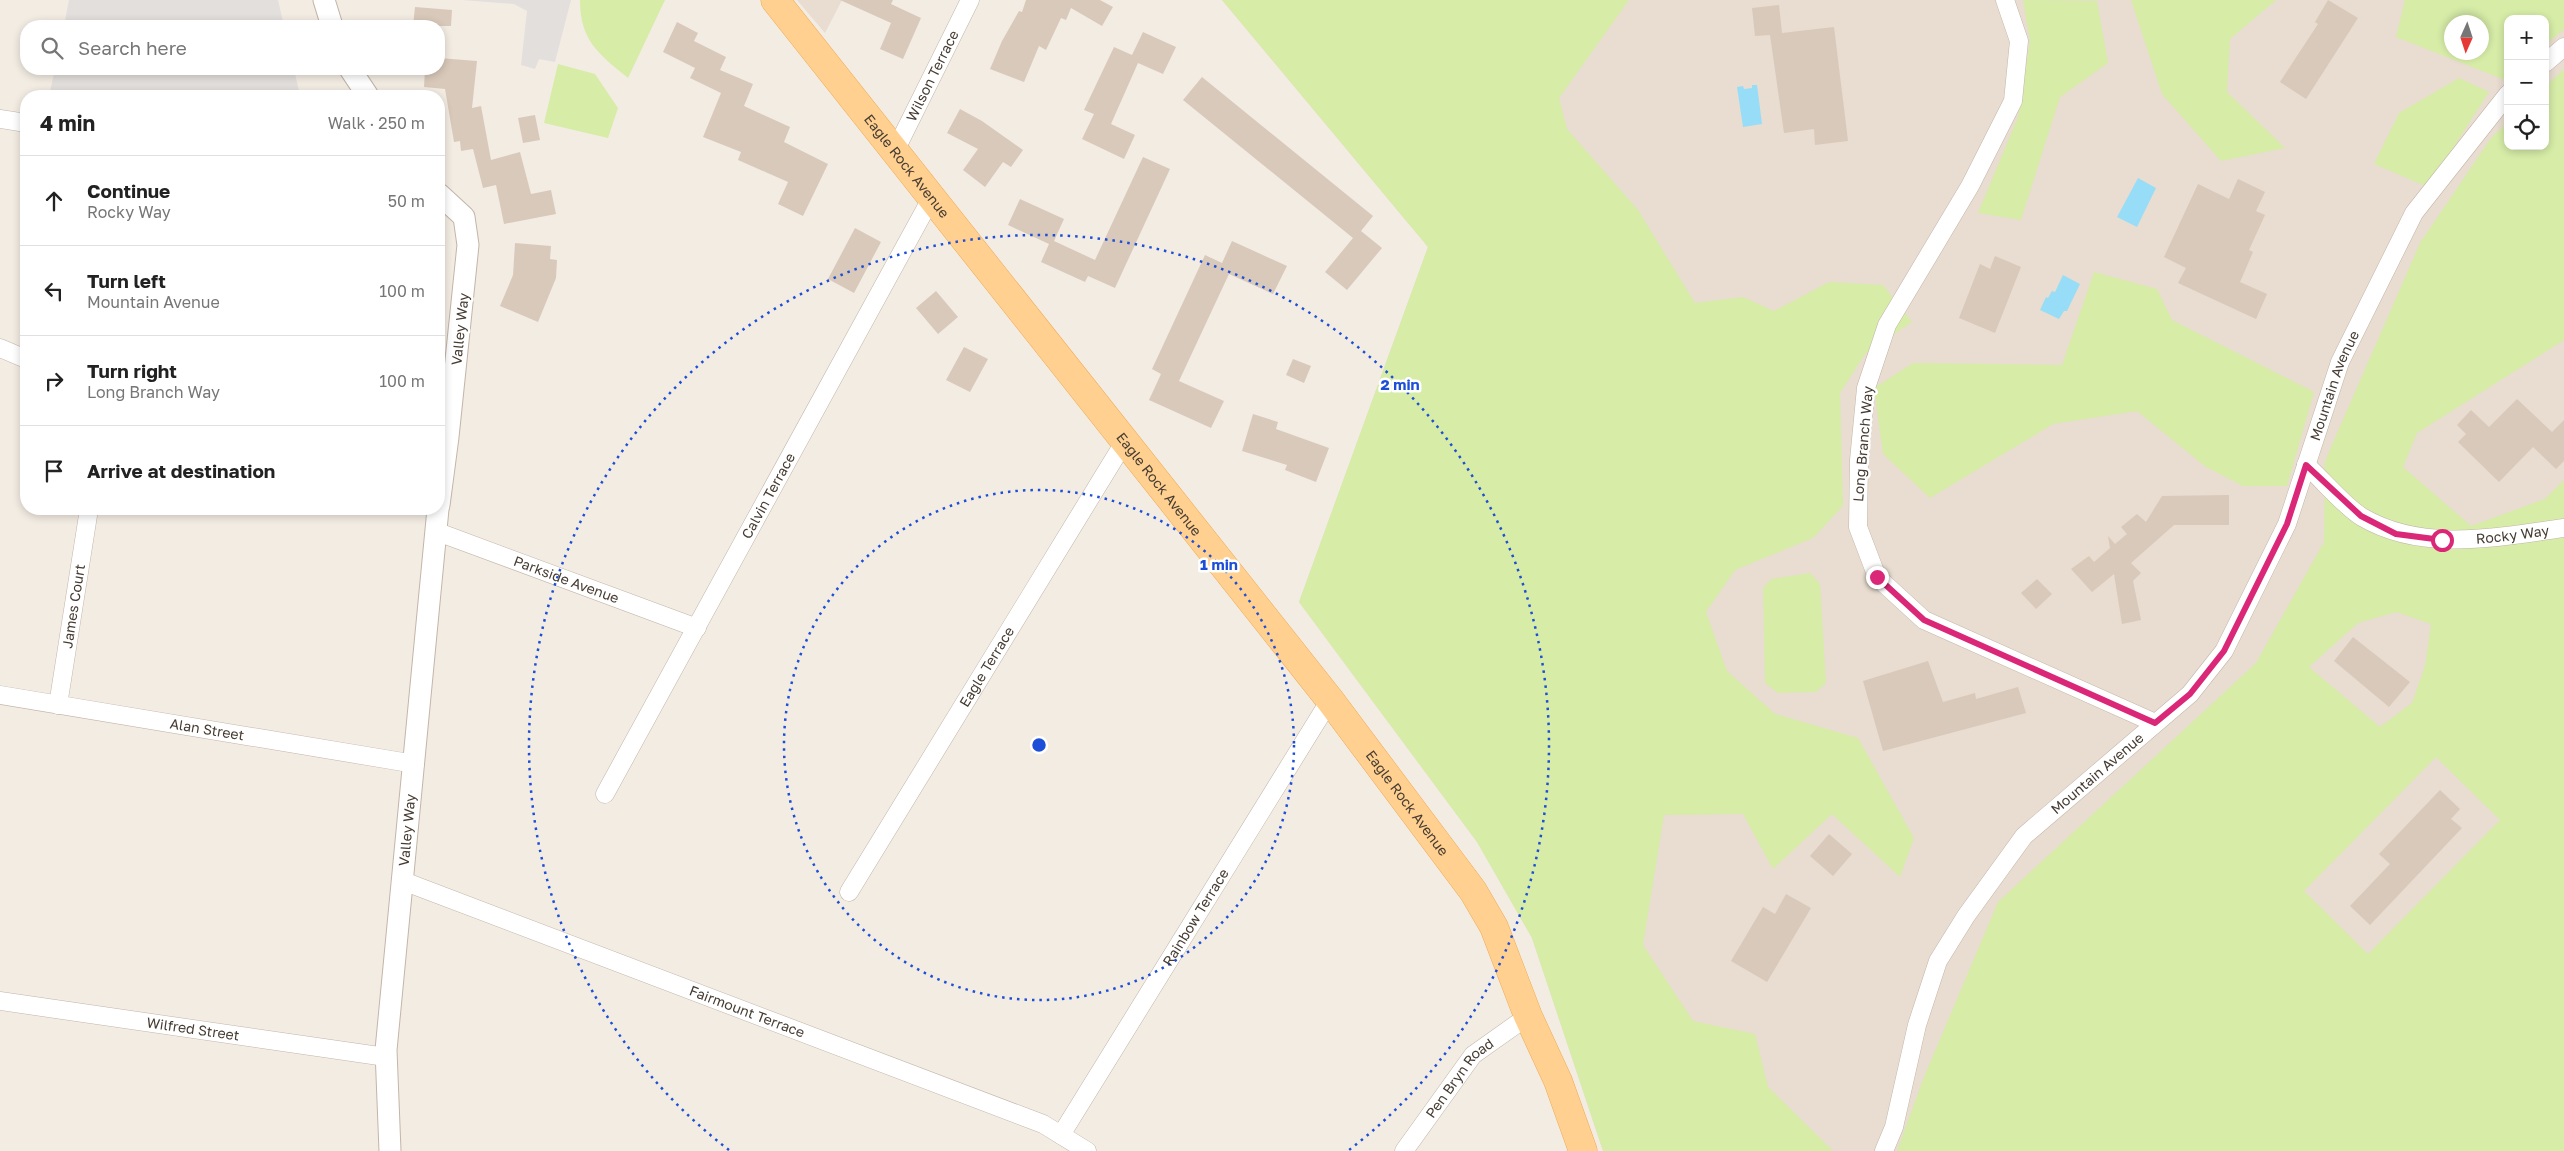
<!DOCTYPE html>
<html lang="en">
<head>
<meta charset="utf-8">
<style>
  body { margin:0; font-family:"Golos Text",sans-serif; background:#f2f2f2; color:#222 }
  .controls { position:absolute; right:15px; top:15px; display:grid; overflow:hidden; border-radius:10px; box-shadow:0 2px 8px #0003 }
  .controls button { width:45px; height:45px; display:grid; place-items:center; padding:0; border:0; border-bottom:1px solid #e0e0e0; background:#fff; color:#222; font:25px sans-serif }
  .compass { position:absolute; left:2444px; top:15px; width:45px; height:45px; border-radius:50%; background:#fff; box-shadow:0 2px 8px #0003; rotate:183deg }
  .stop { position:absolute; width:15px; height:15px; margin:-11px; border:4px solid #db2777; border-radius:50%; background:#fff }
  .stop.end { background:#db2777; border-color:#fff; box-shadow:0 1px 5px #0008 }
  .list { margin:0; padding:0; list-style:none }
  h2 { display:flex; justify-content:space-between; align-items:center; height:65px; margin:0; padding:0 20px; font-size:21px }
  h2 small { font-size:16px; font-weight:400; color:#767676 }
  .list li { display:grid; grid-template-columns:32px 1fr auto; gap:15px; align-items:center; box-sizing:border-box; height:90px; padding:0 20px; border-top:1px solid #e0e0e0 }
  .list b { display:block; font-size:19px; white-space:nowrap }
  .list p { margin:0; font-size:16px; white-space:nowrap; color:#767676 }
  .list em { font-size:16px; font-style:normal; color:#767676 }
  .icon { flex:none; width:28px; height:28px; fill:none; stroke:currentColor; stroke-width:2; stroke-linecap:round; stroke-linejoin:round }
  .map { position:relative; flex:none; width:2564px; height:1151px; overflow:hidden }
  .search { position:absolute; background:#fff; box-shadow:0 2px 8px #0003; left:20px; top:20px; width:425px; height:55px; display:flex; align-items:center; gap:12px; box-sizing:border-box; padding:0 18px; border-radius:20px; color:#767676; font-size:19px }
  .panel { position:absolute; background:#fff; box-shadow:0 2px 8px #0003; left:20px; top:90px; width:425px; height:425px; border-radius:20px }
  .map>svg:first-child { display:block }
  .residential { fill:#e8ddd0; fill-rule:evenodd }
  .green { fill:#d6eca7; fill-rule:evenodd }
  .parking { fill:#e3dfdc }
  .water { fill:#98ddf7 }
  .building { fill:#d9c9ba }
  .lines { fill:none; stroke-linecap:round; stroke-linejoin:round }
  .minor-casing { stroke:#c3b5a8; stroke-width:19 }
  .tertiary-casing { stroke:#c3b5a8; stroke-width:23 }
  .primary-casing { stroke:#efac55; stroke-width:29 }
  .minor { stroke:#fff; stroke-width:18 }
  .tertiary { stroke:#fff; stroke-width:21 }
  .primary { stroke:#ffd090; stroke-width:28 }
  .route { stroke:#db2777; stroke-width:6 }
  .ring { fill:none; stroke:#1d4ed8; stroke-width:2.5; stroke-dasharray:2.5 5 }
  .labels { text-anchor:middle; stroke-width:5; stroke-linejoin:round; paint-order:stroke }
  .street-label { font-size:14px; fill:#463c33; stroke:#fff }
  .centre { fill:#1d4ed8; stroke:#fff; stroke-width:2.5 }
  .ring-label { font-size:15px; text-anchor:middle; font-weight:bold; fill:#1d4ed8; stroke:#fff; stroke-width:5; stroke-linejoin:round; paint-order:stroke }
</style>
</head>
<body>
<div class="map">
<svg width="2564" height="1151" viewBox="0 0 2564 1151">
  <rect width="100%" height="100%" fill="#f3ece3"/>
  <path class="residential" d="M797 0H842L825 33Z
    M1222 0H2564V1151H1603L1532 938 1477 842 1299 602 1428 247ZM2508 19H2545V146H2508ZM2452 22H2482V52H2452Z"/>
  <path class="green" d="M580 0H665L628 78C599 54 580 41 580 0Z
    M1222 0H1629L1559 98 1567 129 1638 210 1695 303 1743 297 1774 311 1829 282 1883 285 1912 322 1865 354 1840 393 1843 506 1813 538 1735 570 1706 612 1727 671 1775 714 1858 738 1914 838 1900 877 1832 814 1773 869 1743 814 1664 815 1643 945 1693 1021 1755 1034 1768 1087 1833 1151H1603L1532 938 1477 842 1299 602 1428 247Z
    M2023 0 2097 1 2108 63 2060 97 2021 220 1978 213 2018 117 2030 41Z
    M2131 0H2276L2230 39 2227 92 2285 148 2221 161 2162 94Z
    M2405 0H2564V29L2545 45V19H2508V78L2505 80 2396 37ZM2452 22H2482V52H2452Z
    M558 64 595 74 618 108 608 138 544 123Z
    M2564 69V340L2417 433 2403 467 2471 526 2545 499 2564 480V1151H1897L1924 1077 1998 902 2256 663 2324 542 2325 461 2420 243 2491 138 2508 122V146H2545V87ZM2396 612 2431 624 2425 666 2412 703 2380 727 2309 667 2358 623ZM2436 757 2500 820 2368 954 2304 891Z
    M2459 78 2489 92 2428 187 2374 164 2399 113Z
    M2094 272 2157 289 2172 320 2314 392 2287 486H2243L2206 467 2137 411 2053 424 1930 498 1883 454 1874 388 1913 363 2062 365Z
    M1810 573 1820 584 1826 683 1816 692 1778 693 1765 683 1763 588 1771 579Z"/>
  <path class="parking" d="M69 0H278L284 26H64Z
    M462 0H571L555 62 539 59 535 69 521 65 527 11 514 4Z
    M55 69H294L300 96H49Z"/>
  <path class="water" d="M1752 85H1757L1762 124 1743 127 1737 87 1743 86 1744 89 1752 88Z
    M2138 178 2156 188 2137 227 2117 217Z
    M2063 275 2080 284 2067 311H2064L2059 319 2040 310 2046 297 2048 298 2052 291 2055 292Z"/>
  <path class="building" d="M840 0H893L891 4 921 18 903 59 880 49 891 23Z
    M1026 0H1100L1113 7 1102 26 1071 8 1066 20 1061 18 1046 50 1039 46 1024 82 990 69 1002 41 1019 11 1022 12Z
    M2328 0 2358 18 2306 99 2280 82 2318 24 2315 22Z
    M1779 5 1782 33 1834 27 1848 141 1815 145 1814 129 1784 133 1770 35 1755 36 1752 8Z
    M415 7 452 10 451 26H413Z
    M677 22 698 33 694 41 726 57 720 70 753 84 744 106 790 127 784 142 828 164 803 216 778 204 788 182 738 160 741 152 703 137 721 93 690 78 695 68 663 52Z
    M1143 32 1176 47 1163 74 1138 63 1111 124 1135 135 1124 159 1082 139 1094 114 1084 110 1114 47 1132 55Z
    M439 58 477 61 472 108 481 106 491 160 520 152 531 194 551 190 556 214 504 224 496 185 483 188 473 149 461 151 460 141 454 142 445 89 424 87 425 69H439Z
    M1202 77 1373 216 1361 231 1382 248 1347 290 1325 272 1353 238 1183 100Z
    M960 109 982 121 1023 150 1011 167 1003 162 985 187 963 170 978 149 947 133Z
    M535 115 540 140 523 143 518 118Z
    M1143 157 1170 169 1115 288 1088 276 1085 282 1041 262 1049 244 1008 225 1020 199 1064 219 1054 241 1095 260Z
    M2238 179 2265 192 2256 211 2265 215 2249 250 2253 252 2240 282 2267 294 2256 319 2178 283 2186 268 2164 257 2198 184 2229 199Z
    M855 228 881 242 854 293 828 279Z
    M1232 241 1287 266 1273 294 1229 274 1179 381 1224 401 1211 428 1149 400 1161 374 1152 369 1205 255 1222 263Z
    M515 243 551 246 550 259 557 260 556 278 538 322 500 306 513 275Z
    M1995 256 2021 267 1995 333 1959 318 1980 264 1990 269Z
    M936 291 958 317 938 334 916 308Z
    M964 347 988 359 970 392 946 380Z
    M1293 359 1311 366 1304 383 1286 375Z
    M2517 399 2552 432 2564 420V461L2556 469 2533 447 2499 482 2458 442 2466 434 2457 425 2471 410 2489 427Z
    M1253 414 1278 422 1276 429 1329 448 1316 482 1285 470 1287 465 1242 451Z
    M2229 495V525H2174L2131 563 2141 573 2133 581 2141 620 2122 624 2114 574 2092 592 2071 569 2089 556 2094 562 2110 548 2108 536 2115 544 2127 534 2121 527 2137 514 2146 522 2162 496Z
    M2037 579 2052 594 2036 609 2021 593Z
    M2353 637 2410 682 2389 707 2334 661Z
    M1928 661 1943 702 1975 693 1976 699 2018 687 2026 713 1883 751 1863 681Z
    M2440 790 2460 809 2451 819 2462 828 2370 925 2350 906 2390 864 2379 854Z
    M1829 834 1852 854 1833 876 1810 856Z
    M1786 894 1811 908 1767 982 1731 961 1763 907 1775 914Z"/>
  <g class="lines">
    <g class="minor-casing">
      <g id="minor">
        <path d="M2005 0 2019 41 2013 101 1970 186 1887 325 1866 388 1859 460 1858 527 1877 577 1924 620 2155 723"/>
        <path d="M2545 63 2564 47"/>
        <path d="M0 119 26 123"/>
        <path id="s1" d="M895 151 970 0"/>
        <path d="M0 348 26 359"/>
        <path id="s2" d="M2306 465C2322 479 2345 507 2362 517 2423 553 2498 537 2564 528"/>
        <path id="s3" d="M435 531 697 628"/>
        <path id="s4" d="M0 695 415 764"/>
        <path id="s5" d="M58 705 89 509"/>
        <path id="s6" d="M605 794 932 197"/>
        <path id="s7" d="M403 881 1043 1124 1087 1151"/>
        <path id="s8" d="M849 892 1125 441"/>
        <path id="s9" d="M0 1001 386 1057"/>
        <path id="s10" d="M1061 1135 1330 700"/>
        <path id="s11" d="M1404 1151 1473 1055 1528 1016"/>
        <path id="s12" d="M1884 1151 1894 1127 1917 1025 1938 961 1966 916 2024 836 2190 694 2224 651 2287 524 2340 362 2414 213 2508 94"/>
      </g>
    </g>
    <g class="tertiary-casing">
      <g id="tertiary">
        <path d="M324 0 332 26"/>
        <path d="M350 69 368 96"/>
        <path d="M439 194 464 217 468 245 448 437 439 505"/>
        <path id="s13" d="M390 1151 386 1050 438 509"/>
      </g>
    </g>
    <g class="primary-casing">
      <g id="primary">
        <path id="s14" d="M775 0 1330 700 1473 891 1494 927 1528 1016 1558 1081 1583 1151"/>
      </g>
    </g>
    <use href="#minor" class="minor"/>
    <use href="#tertiary" class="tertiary"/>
    <use href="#primary" class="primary"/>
  </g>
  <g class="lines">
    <path class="route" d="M1877 577 1924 620 2155 723 2190 694 2224 651 2287 524 2306 465 2361 516 2396 534 2442 540"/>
  </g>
  <g class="ring">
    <circle cx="1039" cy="745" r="255"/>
    <path d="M729 1150A510 510 0 1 1 1349 1150"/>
  </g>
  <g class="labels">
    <g class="street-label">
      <text dy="5" stroke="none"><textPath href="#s1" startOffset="84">Wilson Terrace</textPath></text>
      <text dy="5" stroke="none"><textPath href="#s14" startOffset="212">Eagle Rock Avenue</textPath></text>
      <text transform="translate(460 329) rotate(-84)" y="5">Valley Way</text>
      <text dy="5" stroke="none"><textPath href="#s12" startOffset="911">Mountain Avenue</textPath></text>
      <text transform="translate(1863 444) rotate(-85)" y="5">Long Branch Way</text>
      <text dy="5" stroke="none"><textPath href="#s14" startOffset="618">Eagle Rock Avenue</textPath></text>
      <text dy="5" stroke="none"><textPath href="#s6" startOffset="340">Calvin Terrace</textPath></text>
      <text dy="5" stroke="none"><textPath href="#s2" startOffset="231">Rocky Way</textPath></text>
      <text dy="5" stroke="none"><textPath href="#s3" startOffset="140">Parkside Avenue</textPath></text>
      <text dy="5" stroke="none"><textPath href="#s5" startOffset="100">James Court</textPath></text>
      <text dy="5" stroke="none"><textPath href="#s8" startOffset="264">Eagle Terrace</textPath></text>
      <text dy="5" stroke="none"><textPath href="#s4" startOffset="210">Alan Street</textPath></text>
      <text dy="5" stroke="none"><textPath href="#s12" startOffset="446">Mountain Avenue</textPath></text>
      <text dy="5" stroke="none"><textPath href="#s14" startOffset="1022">Eagle Rock Avenue</textPath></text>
      <text dy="5" stroke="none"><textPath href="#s13" startOffset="322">Valley Way</textPath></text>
      <text dy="5" stroke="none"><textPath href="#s10" startOffset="256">Rainbow Terrace</textPath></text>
      <text dy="5" stroke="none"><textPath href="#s7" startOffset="368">Fairmount Terrace</textPath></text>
      <text dy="5" stroke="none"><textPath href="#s9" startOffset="195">Wilfred Street</textPath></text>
      <text dy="5" stroke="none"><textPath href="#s11" startOffset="92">Pen Bryn Road</textPath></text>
    </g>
  </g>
  <circle cx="1039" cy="745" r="8" class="centre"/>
  <g class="ring-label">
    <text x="1400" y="390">2 min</text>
    <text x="1219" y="570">1 min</text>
  </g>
</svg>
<div class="controls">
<button>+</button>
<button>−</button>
<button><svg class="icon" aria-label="locate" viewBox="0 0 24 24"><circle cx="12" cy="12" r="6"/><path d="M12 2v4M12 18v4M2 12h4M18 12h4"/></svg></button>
</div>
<svg class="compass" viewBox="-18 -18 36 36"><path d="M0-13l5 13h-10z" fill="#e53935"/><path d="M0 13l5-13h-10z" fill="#767676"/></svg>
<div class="stop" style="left:2442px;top:540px"></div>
<div class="stop end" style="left:1877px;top:577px"></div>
<div class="search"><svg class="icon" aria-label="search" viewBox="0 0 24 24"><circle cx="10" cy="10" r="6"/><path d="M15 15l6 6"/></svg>Search here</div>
<section class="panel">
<h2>4 min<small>Walk · 250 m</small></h2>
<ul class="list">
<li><svg class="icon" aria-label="ahead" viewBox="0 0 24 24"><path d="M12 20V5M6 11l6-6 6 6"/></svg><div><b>Continue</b><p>Rocky Way</p></div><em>50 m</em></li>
<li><svg class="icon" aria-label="left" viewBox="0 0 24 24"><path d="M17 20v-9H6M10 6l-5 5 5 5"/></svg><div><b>Turn left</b><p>Mountain Avenue</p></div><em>100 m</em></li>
<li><svg class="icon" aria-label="right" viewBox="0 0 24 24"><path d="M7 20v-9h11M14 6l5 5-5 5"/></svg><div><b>Turn right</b><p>Long Branch Way</p></div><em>100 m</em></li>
<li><svg class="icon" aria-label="arrive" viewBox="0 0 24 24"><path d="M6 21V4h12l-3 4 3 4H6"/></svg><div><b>Arrive at destination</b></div></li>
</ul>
</section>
</div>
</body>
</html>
